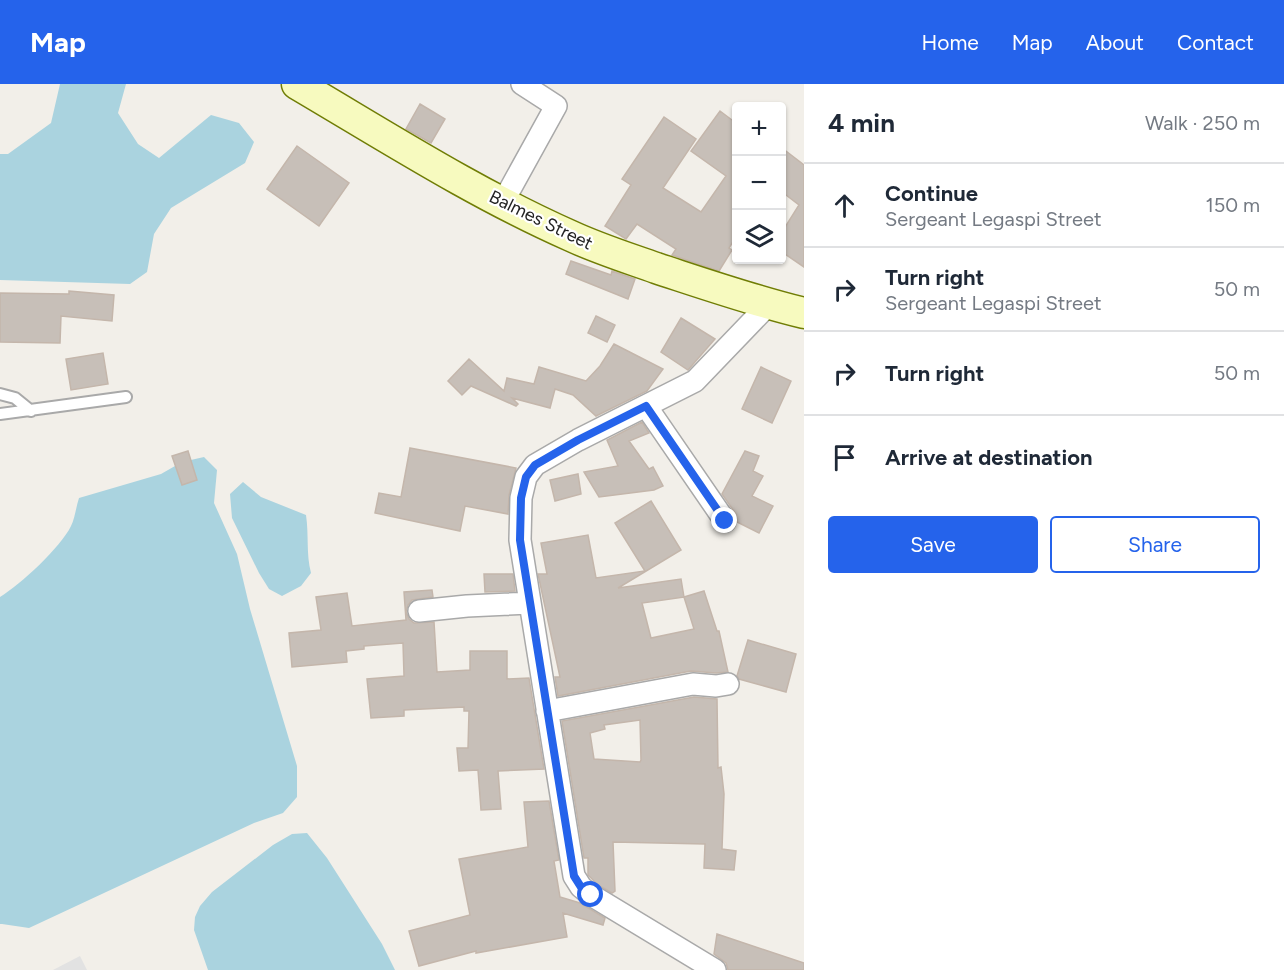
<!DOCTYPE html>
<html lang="en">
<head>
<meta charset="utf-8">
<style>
  body { margin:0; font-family:Figtree,sans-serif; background:#f2f2f3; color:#1f2937 }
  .controls { position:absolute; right:18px; top:18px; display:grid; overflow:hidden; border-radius:6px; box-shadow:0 2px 4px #0004 }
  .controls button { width:54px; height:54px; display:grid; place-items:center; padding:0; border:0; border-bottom:2px solid #e0e1e3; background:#fff; color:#1f2937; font:30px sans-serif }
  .stop { position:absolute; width:18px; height:18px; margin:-14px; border:4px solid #2563eb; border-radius:50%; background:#fff }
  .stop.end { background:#2563eb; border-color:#fff; box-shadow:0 2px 6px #0008 }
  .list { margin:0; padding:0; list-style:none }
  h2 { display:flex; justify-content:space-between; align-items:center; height:78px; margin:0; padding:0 24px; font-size:26px }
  h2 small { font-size:20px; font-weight:400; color:#747a83 }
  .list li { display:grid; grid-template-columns:39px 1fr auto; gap:18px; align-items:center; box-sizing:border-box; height:84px; padding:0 24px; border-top:2px solid #e0e1e3 }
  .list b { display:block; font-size:22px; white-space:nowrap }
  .list p { margin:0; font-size:20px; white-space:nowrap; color:#747a83 }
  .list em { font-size:20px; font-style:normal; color:#747a83 }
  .actions { display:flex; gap:12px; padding:18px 24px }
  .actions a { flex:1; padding:14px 0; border:2px solid #2563eb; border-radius:6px; text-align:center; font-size:21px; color:#2563eb }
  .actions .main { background:#2563eb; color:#fff }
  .icon { flex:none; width:33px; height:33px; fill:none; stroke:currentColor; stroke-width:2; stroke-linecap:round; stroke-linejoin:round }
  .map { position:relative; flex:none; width:804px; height:886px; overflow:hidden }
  header { display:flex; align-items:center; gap:36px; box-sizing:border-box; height:84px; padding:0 30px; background:#2563eb; color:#fff }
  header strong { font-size:28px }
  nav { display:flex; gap:33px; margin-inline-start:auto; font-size:21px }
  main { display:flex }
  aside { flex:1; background:#fff }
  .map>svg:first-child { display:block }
  .parking { fill:#e2e2e2 }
  .water { fill:#aad3df }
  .building { fill:#c7bfb8; stroke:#c4b6ab; stroke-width:1.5; fill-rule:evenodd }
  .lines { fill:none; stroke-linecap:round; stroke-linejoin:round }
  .lane-casing { stroke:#a9a9a9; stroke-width:14 }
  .street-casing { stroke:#a9a9a9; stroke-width:24 }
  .secondary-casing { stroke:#707d05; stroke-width:33 }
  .lane { stroke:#fff; stroke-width:10 }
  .street { stroke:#fff; stroke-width:21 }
  .secondary { stroke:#f7fabf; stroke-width:30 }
  .route { stroke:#2563eb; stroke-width:8 }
  .labels { text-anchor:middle; stroke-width:4.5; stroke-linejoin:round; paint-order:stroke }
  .street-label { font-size:18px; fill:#222; stroke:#fff }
</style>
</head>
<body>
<header>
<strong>Map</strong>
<nav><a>Home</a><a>Map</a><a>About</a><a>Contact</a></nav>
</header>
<main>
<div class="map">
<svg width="804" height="886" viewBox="0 0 804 886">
  <rect width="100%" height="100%" fill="#f2efe9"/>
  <path class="parking" d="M80 872 87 886H53Z"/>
  <path class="water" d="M60 0H126L118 29 138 60 159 74 211 31 239 39 254 58 245 79 171 124 154 150 147 188 130 200 0 196V70H8L51 39Z
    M204 373 217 386 214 419 237 470 250 525 297 682V713L283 729 254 739 29 844 2 840H0V513C20 501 61 463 71 442 75 434 76 423 79 414L161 390 182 378Z
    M243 398 261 413 306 431C309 451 306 470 311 489L301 502 282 512 269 505 259 489 232 434 230 410Z
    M307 749 327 774 382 860 395 886H208L194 846 195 833 200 822 212 808 273 761 292 750Z"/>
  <path class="building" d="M420 20 445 35 431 59 406 45Z
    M720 27 736 39V153L729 164 732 166 719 187 672 171 676 165 637 140 626 155 605 142 631 101 622 95 664 33 696 55 663 104 701 128 726 92 691 67Z
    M297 62 349 99 319 142 267 105Z
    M782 64 804 81V183L782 168V148L799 121 782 108Z
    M571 177 611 191 612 187 635 195 628 215 566 190Z
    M69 207 114 211 112 237 61 232 60 259 0 258V209L69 210Z
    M596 232 615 241 607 258 588 249Z
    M681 234 715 255 688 286 661 268Z
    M614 260 663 285 647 307 596 332 573 311 555 305 550 324 512 314 518 320 516 322 471 302 462 311 448 297 469 275 504 307 507 294 534 300 539 283 586 297 600 282Z
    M103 269 108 300 71 306 66 275Z
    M761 283 791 297 772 339 742 325Z
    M642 338 649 349 629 357 649 385 653 383 663 402 654 406 599 413 584 388 618 382 607 356Z
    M410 364 516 384 509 411 508 430 465 422 460 447 375 429 379 409 401 413Z
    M188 367 197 396 182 401 172 372Z
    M745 367 759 372 753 387 763 392 752 412 773 422 759 449 737 438 736 430 722 410Z
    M578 390 581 410 555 417 550 396Z
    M651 417 681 466 618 504 681 495 684 513 704 507 717 547H719L728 588 716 589 691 587 558 612 555 593H560L538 490H547L541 459 588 451 596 494 645 487 615 439ZM684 513 694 545 651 554 642 519Z
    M484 490H513L515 507 485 508Z
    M432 506 433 513 412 516 408 521 406 528 409 535 414 539 434 538 437 588 470 586V567H507V595L529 594 544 685 498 687 501 725 481 726 478 686 459 687 457 664H468L469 627H464V623L404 626V632L371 634 367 595 404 592 403 559 364 562V565L346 567 347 578 292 583 289 549 321 546 316 513 347 509 352 542 406 536 404 508Z
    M748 556 796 570 786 608 739 595 737 592Z
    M694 613 717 615 718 684 721 683 724 710 722 765 736 767 734 786 704 784 705 760 613 758 615 807 612 809 598 801 588 791V774H584L562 637ZM640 636 641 676 640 678 594 675 590 649 605 645 604 641Z
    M549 717 559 776 554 777 560 813 580 819 605 834 603 841 563 829 567 853 476 869V867L419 882 409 847 470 831 459 775 528 763 524 718Z
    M717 850 804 879V886H728L726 879 714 870Z"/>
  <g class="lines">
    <g class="lane-casing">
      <path id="lane" d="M0 310 15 314 31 327
        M0 330 126 313"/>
    </g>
    <g class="street-casing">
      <path id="street" d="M503 118 556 22 522 0
        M646 322 725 437
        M419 527 467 522 530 519
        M547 627 693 600 716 602 728 600
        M715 886 591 811 581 803 574 792 520 456 521 414 526 393 535 381 578 356 695 297 769 220"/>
    </g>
    <g class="secondary-casing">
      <path id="secondary" d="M297 0C387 53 476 110 571 152 599 165 628 174 656 184 705 200 754 217 804 229"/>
    </g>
    <use href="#lane" class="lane"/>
    <use href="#street" class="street"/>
    <use href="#secondary" class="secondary"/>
  </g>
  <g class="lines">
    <path class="route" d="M591 811 581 803 574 792 520 456 521 414 526 393 535 381 578 356 646 322 725 437"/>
  </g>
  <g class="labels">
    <g class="street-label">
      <text transform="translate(541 136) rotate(26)" y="6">Balmes Street</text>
    </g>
  </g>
</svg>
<div class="controls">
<button>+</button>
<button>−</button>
<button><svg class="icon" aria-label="layers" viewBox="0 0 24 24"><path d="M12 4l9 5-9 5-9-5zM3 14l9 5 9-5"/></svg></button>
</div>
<div class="stop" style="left:591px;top:811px"></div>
<div class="stop end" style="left:725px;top:437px"></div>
</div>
<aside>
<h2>4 min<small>Walk · 250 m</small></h2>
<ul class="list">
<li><svg class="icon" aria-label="ahead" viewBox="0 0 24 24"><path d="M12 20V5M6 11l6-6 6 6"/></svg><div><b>Continue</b><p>Sergeant Legaspi Street</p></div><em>150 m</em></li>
<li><svg class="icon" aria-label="right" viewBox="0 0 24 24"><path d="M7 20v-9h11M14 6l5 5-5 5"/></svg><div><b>Turn right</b><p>Sergeant Legaspi Street</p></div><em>50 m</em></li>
<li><svg class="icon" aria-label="right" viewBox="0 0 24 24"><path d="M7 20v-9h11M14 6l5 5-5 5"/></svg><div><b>Turn right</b></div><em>50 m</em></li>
<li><svg class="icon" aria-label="arrive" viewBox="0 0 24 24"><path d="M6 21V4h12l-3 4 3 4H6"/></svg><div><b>Arrive at destination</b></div></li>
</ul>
<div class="actions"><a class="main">Save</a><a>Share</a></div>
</aside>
</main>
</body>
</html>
